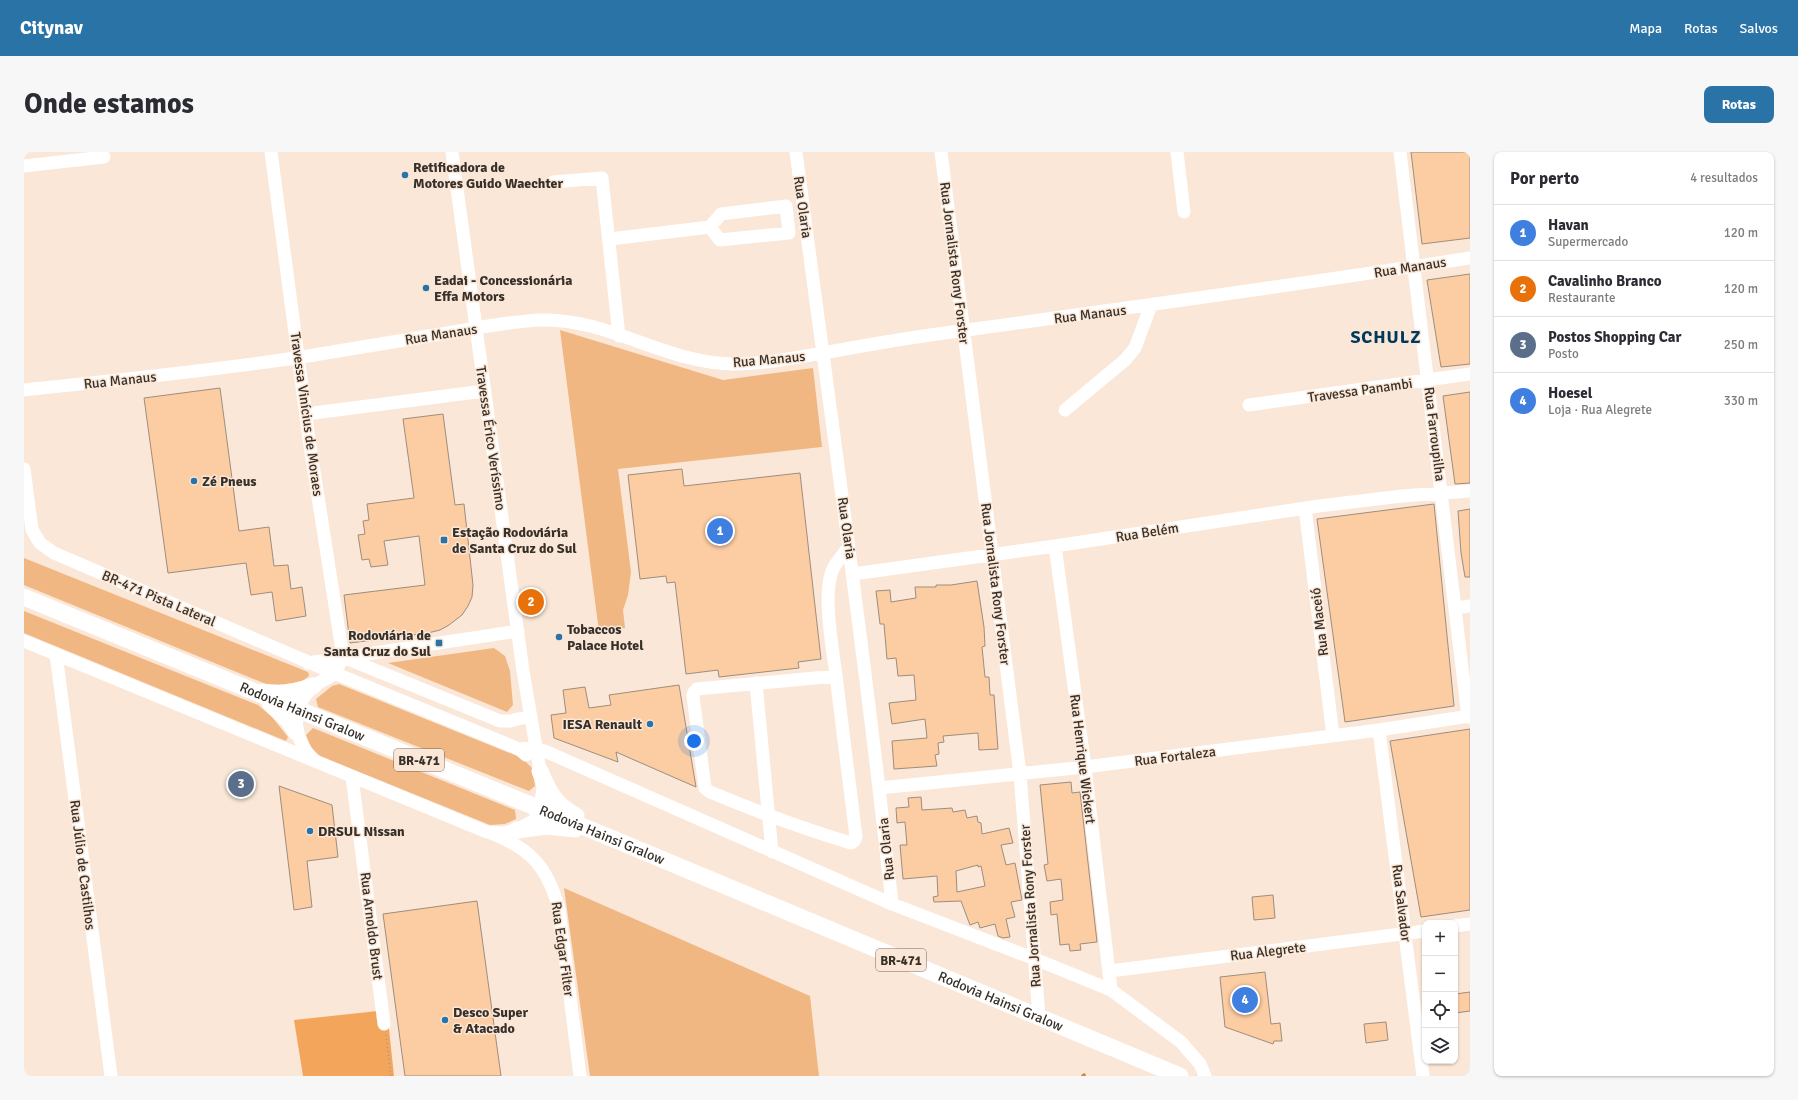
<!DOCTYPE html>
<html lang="pt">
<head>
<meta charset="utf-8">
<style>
  body { margin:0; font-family:Signika,sans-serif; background:#f7f7f7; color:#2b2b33 }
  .controls { position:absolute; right:12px; bottom:12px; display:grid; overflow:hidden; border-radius:8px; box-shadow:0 1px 3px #0004 }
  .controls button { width:36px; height:36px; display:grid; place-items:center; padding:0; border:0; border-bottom:1px solid #e1e1e2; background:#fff; color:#2b2b33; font:20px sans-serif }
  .you { position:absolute; left:670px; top:589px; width:14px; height:14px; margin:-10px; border:3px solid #fff; border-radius:50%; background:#1a73e8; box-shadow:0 0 0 6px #1a73e833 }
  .badge { display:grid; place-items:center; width:26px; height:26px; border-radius:50%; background:#2973a7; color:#fff; font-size:13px; font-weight:700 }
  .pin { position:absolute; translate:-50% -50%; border:2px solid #fff; box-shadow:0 1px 4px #0006 }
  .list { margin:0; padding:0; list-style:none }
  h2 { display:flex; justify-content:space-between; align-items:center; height:52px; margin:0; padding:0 16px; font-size:17px }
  h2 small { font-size:13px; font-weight:400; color:#7c7c81 }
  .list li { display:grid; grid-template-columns:26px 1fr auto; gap:12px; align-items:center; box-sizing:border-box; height:56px; padding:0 16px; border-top:1px solid #e1e1e2 }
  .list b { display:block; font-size:15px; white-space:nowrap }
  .list p { margin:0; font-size:13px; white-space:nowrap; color:#7c7c81 }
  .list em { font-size:13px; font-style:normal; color:#7c7c81 }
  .icon { flex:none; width:22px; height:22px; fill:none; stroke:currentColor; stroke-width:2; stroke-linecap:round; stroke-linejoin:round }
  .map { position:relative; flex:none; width:1446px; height:924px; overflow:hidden; border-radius:8px }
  header { display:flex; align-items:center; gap:24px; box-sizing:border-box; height:56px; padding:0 20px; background:#2973a7; color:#fff }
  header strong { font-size:19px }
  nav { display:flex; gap:22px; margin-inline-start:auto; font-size:14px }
  .intro { display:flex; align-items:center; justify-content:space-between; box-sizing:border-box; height:96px; padding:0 24px }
  h1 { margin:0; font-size:28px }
  .button { padding:10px 18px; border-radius:8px; background:#2973a7; color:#fff; font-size:14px; font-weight:700 }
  main { display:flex; gap:24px; padding:0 24px }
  aside { flex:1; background:#fff; border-radius:8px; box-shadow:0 1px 3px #0004 }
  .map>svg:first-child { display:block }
  .green { fill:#f1b782 }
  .forest { fill:#f3a65b }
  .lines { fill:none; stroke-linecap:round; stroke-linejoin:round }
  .stream { stroke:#ce8437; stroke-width:3.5 }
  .building { fill:#fccca2; stroke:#9e8d7e; fill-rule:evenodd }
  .path { stroke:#a89a8e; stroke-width:2; stroke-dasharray:1 3; stroke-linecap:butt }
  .minor { stroke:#fff; stroke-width:13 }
  .major { stroke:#fff; stroke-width:17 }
  .poi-dot { fill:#2973a7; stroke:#fae7d7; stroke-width:1.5 }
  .labels { text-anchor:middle; stroke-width:3; stroke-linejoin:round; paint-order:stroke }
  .shield { fill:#fae7d7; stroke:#72675d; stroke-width:1 }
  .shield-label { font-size:13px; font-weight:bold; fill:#373029 }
  .poi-label { font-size:14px; font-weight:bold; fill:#373029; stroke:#fae7d7; text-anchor:start }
  .street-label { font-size:14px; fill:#373029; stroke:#fae7d7 }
  .district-label { font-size:18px; font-weight:bold; letter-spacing:1px; fill:#01395b; stroke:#fae7d7 }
</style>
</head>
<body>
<header>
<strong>Citynav</strong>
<nav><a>Mapa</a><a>Rotas</a><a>Salvos</a></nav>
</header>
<div class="intro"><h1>Onde estamos</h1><a class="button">Rotas</a></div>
<main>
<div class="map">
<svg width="1446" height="924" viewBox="0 0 1446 924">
  <rect width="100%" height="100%" fill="#fae7d7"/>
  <path class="green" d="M536 178 699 228 789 216 798 295 594 317 607 420 604 443 599 458 601 476 575 480Z
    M0 406 284 520 285 524 272 534 242 532 0 433Z
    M0 459 234 553 248 565 264 585 262 589 0 481Z
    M470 496 481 504 486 519 489 553 483 560 364 511Z
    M315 532 498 606 508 616 511 634 505 639 294 555 292 547 308 534Z
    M289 576 491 658 492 667 481 672 466 673 296 604 287 595 282 583Z
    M540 736 786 844 795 924H566Z"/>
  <path class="forest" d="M363 858 370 924H279L270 868Z"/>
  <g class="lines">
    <path class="stream" d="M1059 924 1060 923"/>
  </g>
  <path class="building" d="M1387 0H1446V86L1398 92Z
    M1446 122V212L1417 215 1403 128Z
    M196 236 215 379 245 375 250 414 264 413 267 437 278 435 282 464 252 469 248 440 227 443 222 411 144 421 120 246Z
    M1446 240V331L1431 332 1419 244Z
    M419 262 431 353 440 352 449 433 448 445 444 454 438 463 425 473 416 478 404 481 326 491 320 443 401 433 395 384 360 389 364 413 347 415 345 407 338 408 334 383 341 382 339 369 345 368 343 352 390 346 379 267Z
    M658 317 660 334 776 321 797 507 774 510 775 516 695 525 694 518 662 522 651 430 643 431 642 424 616 427 604 323Z
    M1410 352 1430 554 1321 570 1293 367Z
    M1446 357V425H1441L1437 401 1434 359Z
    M953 429 960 475 961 494 958 495 961 525H965L966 543H970L974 597 955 598 954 581 919 584 920 590 914 591 915 602 911 603 913 614 870 617 868 589 903 586 901 567 868 572 865 551 892 548 890 523 874 524 872 506 863 507 860 472H856L852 439 866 438 867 450 892 446 891 435H912V433H927Z
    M655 533 672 635 592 600 594 610 530 586 527 563 542 561 539 538 561 535 565 556 587 553 585 543Z
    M1446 577V758L1397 765 1366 589Z
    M1047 630 1048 641 1056 640 1073 790 1056 792 1057 798 1046 799 1045 792 1036 793 1033 762 1027 763 1026 750 1039 748 1037 727 1023 729 1020 713 1024 712 1016 633Z
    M255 634 308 653 314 705 283 709 288 755 270 758Z
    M897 645 898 658 928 656 929 660 941 658 943 666 953 664 954 670 957 671 958 682 985 676 989 691 977 693 982 713 991 711 998 748 987 750 991 765 982 767 986 785 979 786 974 784 971 772 956 776 954 770 946 773 937 749 910 750 909 745 914 744 913 724 879 727 876 693H883L881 670 873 671 872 656 885 655 884 646ZM954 713V715L957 714 961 734 933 740 932 719Z
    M1249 743 1251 766 1230 768 1228 745Z
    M453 749 477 924H381L359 762Z
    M1241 820 1247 872 1256 871 1258 889H1250L1249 892 1201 875 1196 825Z
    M1446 840V859L1431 861V842Z
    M1362 870 1364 888 1342 891 1340 872Z"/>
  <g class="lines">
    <path class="path" d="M362 883 367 924"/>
    <path class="minor" d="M247 0 285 287 319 505C316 510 314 517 310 521 305 527 295 529 289 535 265 557 269 587 290 609
      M772 0C805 251 841 501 868 752
      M917 0 996 622 1015 865
      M1153 0 1160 60
      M1376 0 1444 565
      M0 14 80 5
      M529 30 578 26 595 184
      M586 87 686 75 697 62 762 54 765 81 696 88 686 75
      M0 238C93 228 186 219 278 205 326 197 375 189 423 181 454 176 486 169 518 168 584 166 643 212 710 212 749 212 789 202 827 196 865 189 904 183 943 178 1111 155 1279 132 1446 106
      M1225 253 1446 222
      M1041 258 1101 208 1111 196 1127 153
      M282 262 460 239
      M0 317 8 378 16 391 30 401 310 521 495 597 502 603
      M1281 356 1309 584
      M1031 394 1061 615 1087 838
      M829 422 1031 394 1295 354 1378 344 1446 339
      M1432 456 1446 454
      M0 489 463 680 479 681 493 678 510 668 516 657 519 636 499 519 428 0
      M32 502 87 924
      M319 505 476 569H486L506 564
      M284 511 494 479
      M812 524 832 685 830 689 827 691C779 677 732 659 686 640L681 636 669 544 670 540 673 537Z
      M812 524C809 497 797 438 810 415 814 408 820 401 825 395
      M732 531 748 700
      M1355 578 1399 924
      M495 597 512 596 523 600 868 752 1011 807 1087 838 1157 890 1176 912 1181 924
      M328 625 360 872
      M856 636 1061 615 1355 578 1446 564
      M469 682C508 697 524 717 535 757L556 924
      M1431 774 1446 772
      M1086 819 1401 779"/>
    <g class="major">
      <path id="s1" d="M0 445 599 691 1156 924"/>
      <path d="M240 540C257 543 273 540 289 534"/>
      <path d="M246 551 264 568 272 580"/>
      <path d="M516 619C525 641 531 652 552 664"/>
      <path d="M493 678 522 674 551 677"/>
    </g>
  </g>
  <g class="poi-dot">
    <circle cx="381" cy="23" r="4"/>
    <circle cx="402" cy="136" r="4"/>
    <circle cx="170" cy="329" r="4"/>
    <rect x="416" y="384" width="8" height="8" rx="2"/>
    <circle cx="535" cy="485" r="4"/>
    <rect x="411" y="487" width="8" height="8" rx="2"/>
    <circle cx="626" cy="572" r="4"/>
    <circle cx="286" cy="679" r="4"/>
    <circle cx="421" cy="868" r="4"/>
  </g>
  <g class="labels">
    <g class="shield">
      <rect x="370" y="597" width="50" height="22" rx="3"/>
      <rect x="852" y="797" width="50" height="22" rx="3"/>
    </g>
    <g class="shield-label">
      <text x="395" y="613">BR-471</text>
      <text x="877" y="813">BR-471</text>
    </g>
    <g class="poi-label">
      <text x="389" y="20">Retificadora de<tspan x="389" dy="16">Motores Guido Waechter</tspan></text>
      <text x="410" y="133">Eadai - Concessionária<tspan x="410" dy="16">Effa Motors</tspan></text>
      <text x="178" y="334">Zé Pneus</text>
      <text x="428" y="385">Estação Rodoviária<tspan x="428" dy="16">de Santa Cruz do Sul</tspan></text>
      <text x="543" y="482">Tobaccos<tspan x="543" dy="16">Palace Hotel</tspan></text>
      <text x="407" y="488" text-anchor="end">Rodoviária de<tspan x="407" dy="16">Santa Cruz do Sul</tspan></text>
      <text x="618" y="577" text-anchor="end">IESA Renault</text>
      <text x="294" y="684">DRSUL Nissan</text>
      <text x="429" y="865">Desco Super<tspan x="429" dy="16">&amp; Atacado</tspan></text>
    </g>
    <g class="street-label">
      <text transform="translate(779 55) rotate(82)" y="5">Rua Olaria</text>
      <text transform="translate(931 111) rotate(83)" y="5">Rua Jornalista Rony Forster</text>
      <text transform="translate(1386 115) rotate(-9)" y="5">Rua Manaus</text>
      <text transform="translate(1066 162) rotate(-7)" y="5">Rua Manaus</text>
      <text transform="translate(417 182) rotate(-9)" y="5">Rua Manaus</text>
      <text transform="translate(745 207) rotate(-5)" y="5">Rua Manaus</text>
      <text transform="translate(96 228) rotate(-6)" y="5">Rua Manaus</text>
      <text transform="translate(1336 238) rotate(-8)" y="5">Travessa Panambi</text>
      <text transform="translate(283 262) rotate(82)" y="5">Travessa Vinícius de Moraes</text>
      <text transform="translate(1411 282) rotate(83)" y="5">Rua Farroupilha</text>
      <text transform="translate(467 286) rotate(82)" y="5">Travessa Érico Veríssimo</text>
      <text transform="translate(823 376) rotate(82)" y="5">Rua Olaria</text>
      <text transform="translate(1123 380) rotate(-9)" y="5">Rua Belém</text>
      <text transform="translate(972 432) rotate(83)" y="5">Rua Jornalista Rony Forster</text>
      <text transform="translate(135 446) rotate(23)" y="5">BR-471 Pista Lateral</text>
      <text transform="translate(1295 470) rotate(-97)" y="5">Rua Maceió</text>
      <text dy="5" stroke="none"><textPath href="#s1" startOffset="301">Rodovia Hainsi Gralow</textPath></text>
      <text transform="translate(1151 604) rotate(-7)" y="5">Rua Fortaleza</text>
      <text transform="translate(1059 607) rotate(83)" y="5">Rua Henrique Wickert</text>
      <text dy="5" stroke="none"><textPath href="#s1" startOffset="625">Rodovia Hainsi Gralow</textPath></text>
      <text transform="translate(862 697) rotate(-96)" y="5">Rua Olaria</text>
      <text transform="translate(59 713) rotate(83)" y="5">Rua Júlio de Castilhos</text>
      <text transform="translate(1378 751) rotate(83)" y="5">Rua Salvador</text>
      <text transform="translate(1006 754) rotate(-94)" y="5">Rua Jornalista Rony Forster</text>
      <text transform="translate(348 774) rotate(83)" y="5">Rua Arnoldo Brust</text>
      <text transform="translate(539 797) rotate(82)" y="5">Rua Edgar Filter</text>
      <text transform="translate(1244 799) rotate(-7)" y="5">Rua Alegrete</text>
      <text dy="5" stroke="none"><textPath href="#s1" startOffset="1057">Rodovia Hainsi Gralow</textPath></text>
    </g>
    <g class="district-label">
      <text x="1362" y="191">SCHULZ</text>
    </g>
  </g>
</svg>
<div class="controls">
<button>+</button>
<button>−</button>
<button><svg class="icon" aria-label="locate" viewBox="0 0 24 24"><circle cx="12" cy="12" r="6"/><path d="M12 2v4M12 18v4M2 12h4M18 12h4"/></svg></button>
<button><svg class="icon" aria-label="layers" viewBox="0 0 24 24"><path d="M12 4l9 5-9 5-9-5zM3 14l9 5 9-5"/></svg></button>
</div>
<div class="you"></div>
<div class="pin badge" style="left:696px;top:379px;background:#3f7fe0">1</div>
<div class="pin badge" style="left:507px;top:450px;background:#e8710a">2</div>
<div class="pin badge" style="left:217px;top:632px;background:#5c6f8a">3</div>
<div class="pin badge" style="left:1221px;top:848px;background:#3f7fe0">4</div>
</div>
<aside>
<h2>Por perto<small>4 resultados</small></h2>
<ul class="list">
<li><span class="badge" style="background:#3f7fe0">1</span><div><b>Havan</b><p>Supermercado</p></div><em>120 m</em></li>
<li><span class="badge" style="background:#e8710a">2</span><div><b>Cavalinho Branco</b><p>Restaurante</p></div><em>120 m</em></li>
<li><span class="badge" style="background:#5c6f8a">3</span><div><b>Postos Shopping Car</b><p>Posto</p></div><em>250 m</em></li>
<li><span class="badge" style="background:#3f7fe0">4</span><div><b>Hoesel</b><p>Loja · Rua Alegrete</p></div><em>330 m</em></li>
</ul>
</aside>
</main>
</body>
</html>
